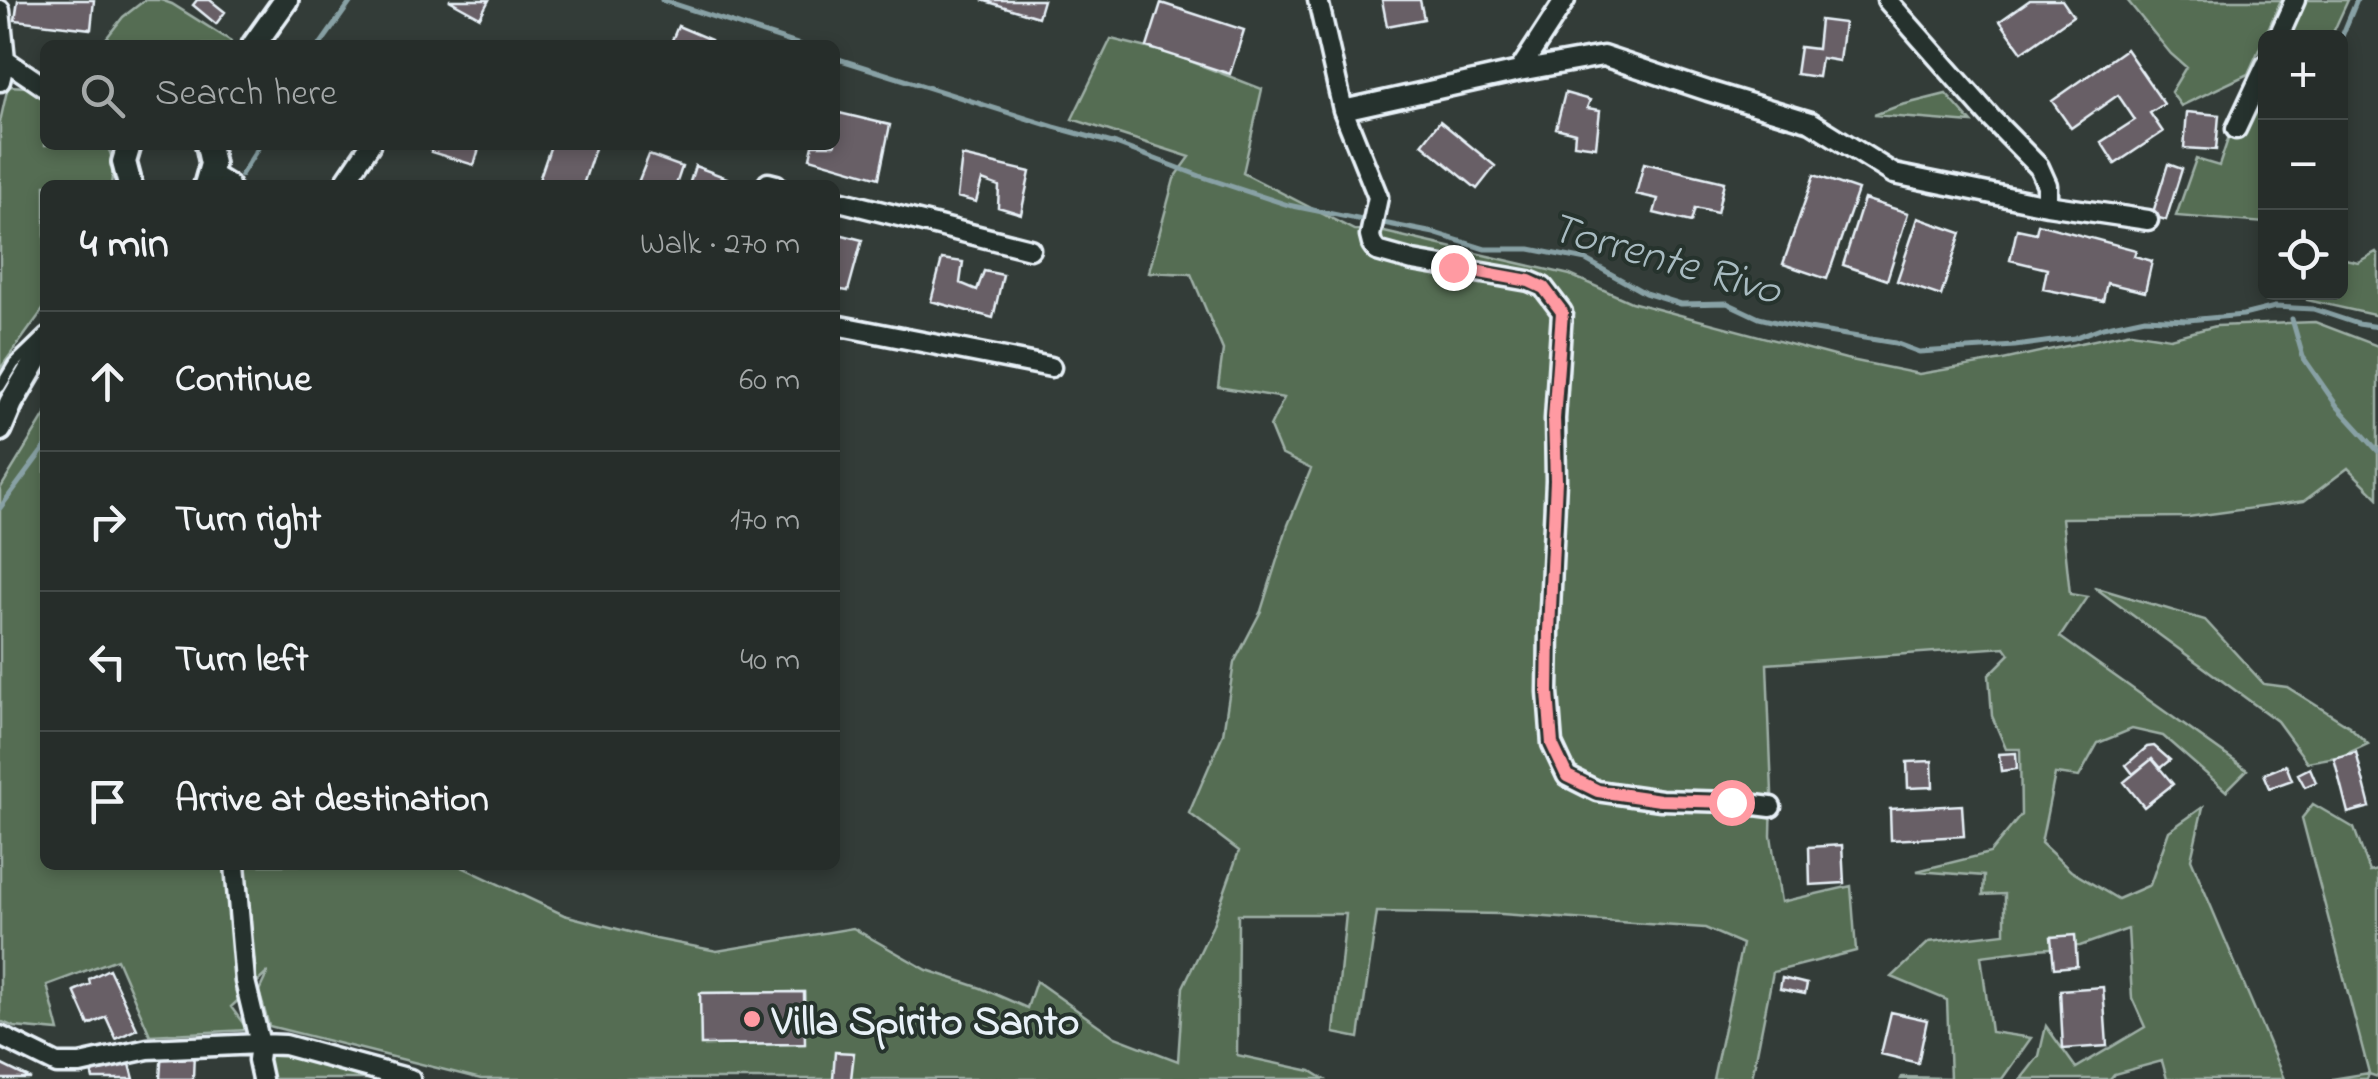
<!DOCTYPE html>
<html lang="en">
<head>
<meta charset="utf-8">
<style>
  body { margin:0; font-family:"Indie Flower",sans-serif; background:#2e3532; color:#f1f3f6 }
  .controls { position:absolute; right:30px; top:30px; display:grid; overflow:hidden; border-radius:15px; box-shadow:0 5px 15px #0003 }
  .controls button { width:90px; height:90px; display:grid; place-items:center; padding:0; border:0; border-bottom:2px solid #424947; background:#262d2a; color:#f1f3f6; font:50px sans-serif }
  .stop { position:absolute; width:30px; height:30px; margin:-22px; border:8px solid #ff9aa2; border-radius:50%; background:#fff }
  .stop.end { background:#ff9aa2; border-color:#fff; box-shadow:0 2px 10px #0008 }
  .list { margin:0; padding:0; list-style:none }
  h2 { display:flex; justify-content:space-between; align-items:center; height:130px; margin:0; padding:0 40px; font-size:42px }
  h2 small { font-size:32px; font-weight:400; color:#a4a8a8 }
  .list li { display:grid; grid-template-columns:65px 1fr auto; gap:30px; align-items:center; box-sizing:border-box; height:140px; padding:0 40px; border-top:2px solid #424947 }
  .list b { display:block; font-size:38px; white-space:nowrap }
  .list em { font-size:32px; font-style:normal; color:#a4a8a8 }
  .icon { flex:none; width:55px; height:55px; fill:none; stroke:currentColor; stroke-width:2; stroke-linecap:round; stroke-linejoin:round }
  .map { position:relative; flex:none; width:2378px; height:1079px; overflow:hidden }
  .search { position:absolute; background:#262d2a; box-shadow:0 5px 15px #0003; left:40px; top:40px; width:800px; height:110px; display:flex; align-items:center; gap:25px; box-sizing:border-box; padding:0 35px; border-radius:15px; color:#a4a8a8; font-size:38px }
  .panel { position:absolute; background:#262d2a; box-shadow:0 5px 15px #0003; left:40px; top:180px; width:800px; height:690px; border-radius:15px }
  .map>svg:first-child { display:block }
  .green { fill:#556d53; stroke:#9eafa6; stroke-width:2.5; fill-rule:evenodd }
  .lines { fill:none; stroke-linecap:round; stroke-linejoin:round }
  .stream { stroke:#88a1a5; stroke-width:5 }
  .building { fill:#685f66; stroke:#e8f1f8; stroke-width:2.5 }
  .service-casing { stroke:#e8f1f8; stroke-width:16 }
  .minor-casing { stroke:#e8f1f8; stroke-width:25 }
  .tertiary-casing { stroke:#e8f1f8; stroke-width:30 }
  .service { stroke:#26332d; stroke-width:9 }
  .minor { stroke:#26332d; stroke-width:18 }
  .tertiary { stroke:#26332d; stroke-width:22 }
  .route { stroke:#ff9aa2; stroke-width:12 }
  .poi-dot { fill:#ff9aa2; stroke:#26332d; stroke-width:4 }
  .labels { text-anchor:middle; stroke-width:8; stroke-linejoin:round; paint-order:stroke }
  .poi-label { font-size:42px; font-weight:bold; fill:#e8f1f8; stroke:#26332d; text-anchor:start }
  .water-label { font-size:45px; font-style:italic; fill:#a8bbc1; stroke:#26332d }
</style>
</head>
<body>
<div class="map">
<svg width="2378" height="1079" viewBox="0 0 2378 1079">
  <rect width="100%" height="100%" fill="#333c38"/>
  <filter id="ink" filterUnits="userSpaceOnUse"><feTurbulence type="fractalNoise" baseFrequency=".01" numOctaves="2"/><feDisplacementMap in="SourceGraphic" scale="20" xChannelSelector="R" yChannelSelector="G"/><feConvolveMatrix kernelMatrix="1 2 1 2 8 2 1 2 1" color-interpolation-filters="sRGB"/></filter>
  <g filter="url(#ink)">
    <path class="green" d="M145 0H161L172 4 231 41 229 45H101L123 17Z
      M2127 0H2281L2248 74 2181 106 2171 92 2186 67 2171 54Z
      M2306 0H2348L2331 37H2288Z
      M1111 39 1172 54 1262 89 1243 173 1354 230 1380 231 1570 275 1631 302 1846 359 1919 374 2003 360 2131 332 2170 338 2216 326 2315 322 2378 346V498L2348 468 2304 501 2188 517 2062 518 2070 594 2087 597 2060 637 2247 770 2226 791 2163 736 2132 729 2098 743 2079 777 2055 774 2041 843 2071 871 2118 899 2150 885 2169 831 2203 807 2191 859 2284 1079H2167L2162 1061 2114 1074 2110 1079H2021L2039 1056 2046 1026 2076 1068 2145 1027 2132 998 2128 929 2080 946 2036 949 1981 956 1991 1032 2031 1038 2002 1079H1901L1902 1077 1950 1078 1947 1000 1892 977 1929 942 2005 933V894L1983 895 1984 876 1917 871 1990 853 2021 815 2020 749H2006L1992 716 1989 675 2010 654 2005 647 1767 664 1772 793 1771 836 1781 902 1851 886 1856 951 1773 972 1752 1078 1713 1079 1742 944 1705 928 1501 914 1377 912 1359 1038 1334 1033 1346 914H1238L1237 1055 1311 1071 1324 1079H481L269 1026 259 991 268 972 231 1007 248 1030 150 1035 117 959 47 985 59 1031 14 1027 0 1021V489L45 415V865H458L564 915 656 939 717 951 853 928 927 970 981 988 1027 1008 1036 981 1115 1037 1178 1061 1183 987 1212 927 1239 851 1189 813 1223 734 1234 663 1261 611 1288 525 1311 469 1281 454 1270 427 1284 398 1218 387 1223 350 1191 274 1149 272 1174 179 1190 157 1072 119ZM804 992V1044L701 1045V993Z
      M8 86 28 87 45 99V145H106C114 155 113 173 111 185H45V307L0 369V122Z
      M2265 86V223L2176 216 2196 159 2219 166 2228 139 2242 135Z
      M1946 94 1972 123 1874 115 1898 106Z
      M2376 252 2378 255V316L2307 300 2306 293 2340 292 2341 258 2358 262Z
      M2094 587 2205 620 2264 684 2287 687 2349 726 2368 744 2342 756 2307 762 2277 721Z
      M2313 804 2354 828 2370 872 2378 870V1077L2369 1074 2367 1079H2332L2369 1073 2302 818Z
      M282 1049 388 1079H272L265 1052Z"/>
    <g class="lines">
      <path class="stream" d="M662 0 800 45
        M2340 41 2357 0
        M320 45 352 0
        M835 58 1054 127 1116 144 1200 176 1288 205 1367 221
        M241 175 260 145
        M1378 222 1434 233 1485 249H1530L1586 260 1645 293 1681 304 1727 303 1759 318 1797 327 1895 343 1919 352 2015 346 2074 338 2103 327 2145 318 2188 320 2243 315 2275 307 2313 309 2358 324 2378 327
        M2290 292V295
        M2292 319 2303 357 2337 406 2378 451
        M0 508 45 447"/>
    </g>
    <path class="building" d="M18 0H94L91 29 15 20Z
      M197 0H210L225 12 216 24 193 5Z
      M449 0H489L480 17Z
      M982 0H1043L1038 17Z
      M1382 0H1420L1424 19 1387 26Z
      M2030 0H2062L2073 16 2022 52 2000 21Z
      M1161 3 1244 30 1230 74 1147 47Z
      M1820 20 1844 23 1839 61 1821 58 1818 77 1796 74 1800 47 1817 49Z
      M678 26 711 40 709 45H670Z
      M2126 49 2164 104 2150 113 2163 132 2115 164 2101 142 2135 120 2118 95 2071 128 2052 101Z
      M1565 93 1590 100 1587 108 1600 110 1596 147 1574 144 1575 133 1556 128Z
      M835 112 890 125 879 178 810 158 813 145H835Z
      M2187 112 2219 115 2216 150 2184 148Z
      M1440 121 1495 166 1477 189 1422 144Z
      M433 145H480L474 165 431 152Z
      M551 145H596L583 185H545L538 183Z
      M649 155 682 167 676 185H637Z
      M962 156 1030 172 1021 214 998 207 999 186 982 180 976 202 957 197Z
      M1644 163 1724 182 1717 213 1695 208 1691 222 1654 213 1658 199 1636 194Z
      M2168 164 2182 169 2166 220 2152 216Z
      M695 166 727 178 725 185H689Z
      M1814 175 1858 190 1827 279 1783 264Z
      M1864 199 1908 213 1887 280 1843 265Z
      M1918 218 1961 233 1941 296 1897 281Z
      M2038 224 2136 250 2134 256 2152 261 2145 292 2107 283 2103 301 2043 289 2047 269 2010 260 2017 229 2036 233Z
      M835 233 862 240 848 291 835 289Z
      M942 259 963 262 960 283 977 290 984 271 1003 275 993 318 931 301Z
      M2154 746 2170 760 2160 768 2152 759 2133 774 2126 765 2147 747Z
      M2356 752 2370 807 2348 813 2334 758Z
      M2016 753 2017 769 2001 771 1999 754Z
      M2152 759 2173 784 2144 807 2124 782Z
      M1932 761 1933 787 1908 788 1907 762Z
      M2286 765 2292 780 2270 788 2264 774Z
      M2310 768 2316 782 2305 787 2298 774Z
      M1962 805 1964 836 1891 840 1890 809Z
      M1842 845 1844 883 1810 885 1809 847Z
      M2075 935 2077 966 2054 968 2051 937Z
      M109 969 137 1029 116 1039 106 1017 89 1025 74 991 90 984 89 979Z
      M1782 978 1807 984 1805 994 1780 989Z
      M2103 987 2107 1046 2063 1049 2060 990Z
      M804 992 805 1044 701 1045 700 993Z
      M1891 1012 1927 1020 1918 1063 1881 1054Z
      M162 1049 194 1051 193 1079H160Z
      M835 1052 854 1053 851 1079H833Z
      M128 1057 134 1079H93L90 1067Z
      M0 1064 31 1079H0Z"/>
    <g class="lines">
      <g class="service-casing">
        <path id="service" d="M0 387 14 364 45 334"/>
      </g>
      <g class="minor-casing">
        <path id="minor" d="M1318 0 1343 110 1519 71 1603 56 1708 91 1811 122 1894 174 2047 205 2148 220
          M1887 0 1991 118 2039 167 2047 185V205
          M0 10 5 60
          M2278 38 2295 0
          M1519 71 1565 0
          M0 81 5 60 45 87
          M1343 110 1378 197 1370 236 1372 244 1377 251 1413 261 1529 281 1543 287 1562 312 1555 419 1556 480 1549 631 1548 692 1552 744 1567 776 1597 791 1661 800 1731 802 1771 807
          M2236 129 2266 65
          M211 174 229 185
          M343 185 370 145
          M767 185 768 183 776 185
          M835 200 1030 249
          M835 325 1051 367
          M0 1036 57 1064H80L148 1049 260 1044 245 981 235 865
          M262 1079 258 1060 260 1044 285 1045 410 1079"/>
      </g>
      <g class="tertiary-casing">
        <path id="tertiary" d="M254 45 286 0
          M129 145 124 162 130 185
          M206 185 212 164 208 145
          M0 429 11 403 45 345"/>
      </g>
      <use href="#service" class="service"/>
      <use href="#minor" class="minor"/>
      <use href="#tertiary" class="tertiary"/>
    </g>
  </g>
  <g class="lines" filter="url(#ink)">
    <path class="route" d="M1453 267 1529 281 1544 288 1562 312 1554 419 1556 480 1549 631 1548 692 1552 744 1567 776 1598 791 1660 800 1731 802"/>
  </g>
  <circle class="poi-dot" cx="752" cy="1019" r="10"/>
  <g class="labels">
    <g class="poi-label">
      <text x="772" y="1034">Villa Spirito Santo</text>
    </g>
    <g class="water-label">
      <text transform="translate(1666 256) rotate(16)" y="16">Torrente Rivo</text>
    </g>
  </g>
</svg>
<div class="controls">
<button>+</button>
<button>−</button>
<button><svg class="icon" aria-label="locate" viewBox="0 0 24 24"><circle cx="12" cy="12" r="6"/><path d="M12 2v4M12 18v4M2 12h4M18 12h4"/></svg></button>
</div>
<div class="stop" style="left:1731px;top:802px"></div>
<div class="stop end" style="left:1453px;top:267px"></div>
<div class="search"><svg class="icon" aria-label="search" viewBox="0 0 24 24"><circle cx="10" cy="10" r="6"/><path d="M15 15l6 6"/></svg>Search here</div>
<section class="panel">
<h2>4 min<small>Walk · 270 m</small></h2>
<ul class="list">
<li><svg class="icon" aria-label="ahead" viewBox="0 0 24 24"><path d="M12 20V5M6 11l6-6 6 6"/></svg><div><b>Continue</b></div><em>60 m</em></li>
<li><svg class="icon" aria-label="right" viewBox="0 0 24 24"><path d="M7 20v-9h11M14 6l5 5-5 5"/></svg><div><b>Turn right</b></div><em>170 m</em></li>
<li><svg class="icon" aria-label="left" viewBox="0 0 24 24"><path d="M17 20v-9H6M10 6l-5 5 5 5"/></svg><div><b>Turn left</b></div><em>40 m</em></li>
<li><svg class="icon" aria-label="arrive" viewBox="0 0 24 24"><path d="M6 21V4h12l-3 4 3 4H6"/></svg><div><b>Arrive at destination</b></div></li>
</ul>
</section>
</div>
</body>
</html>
